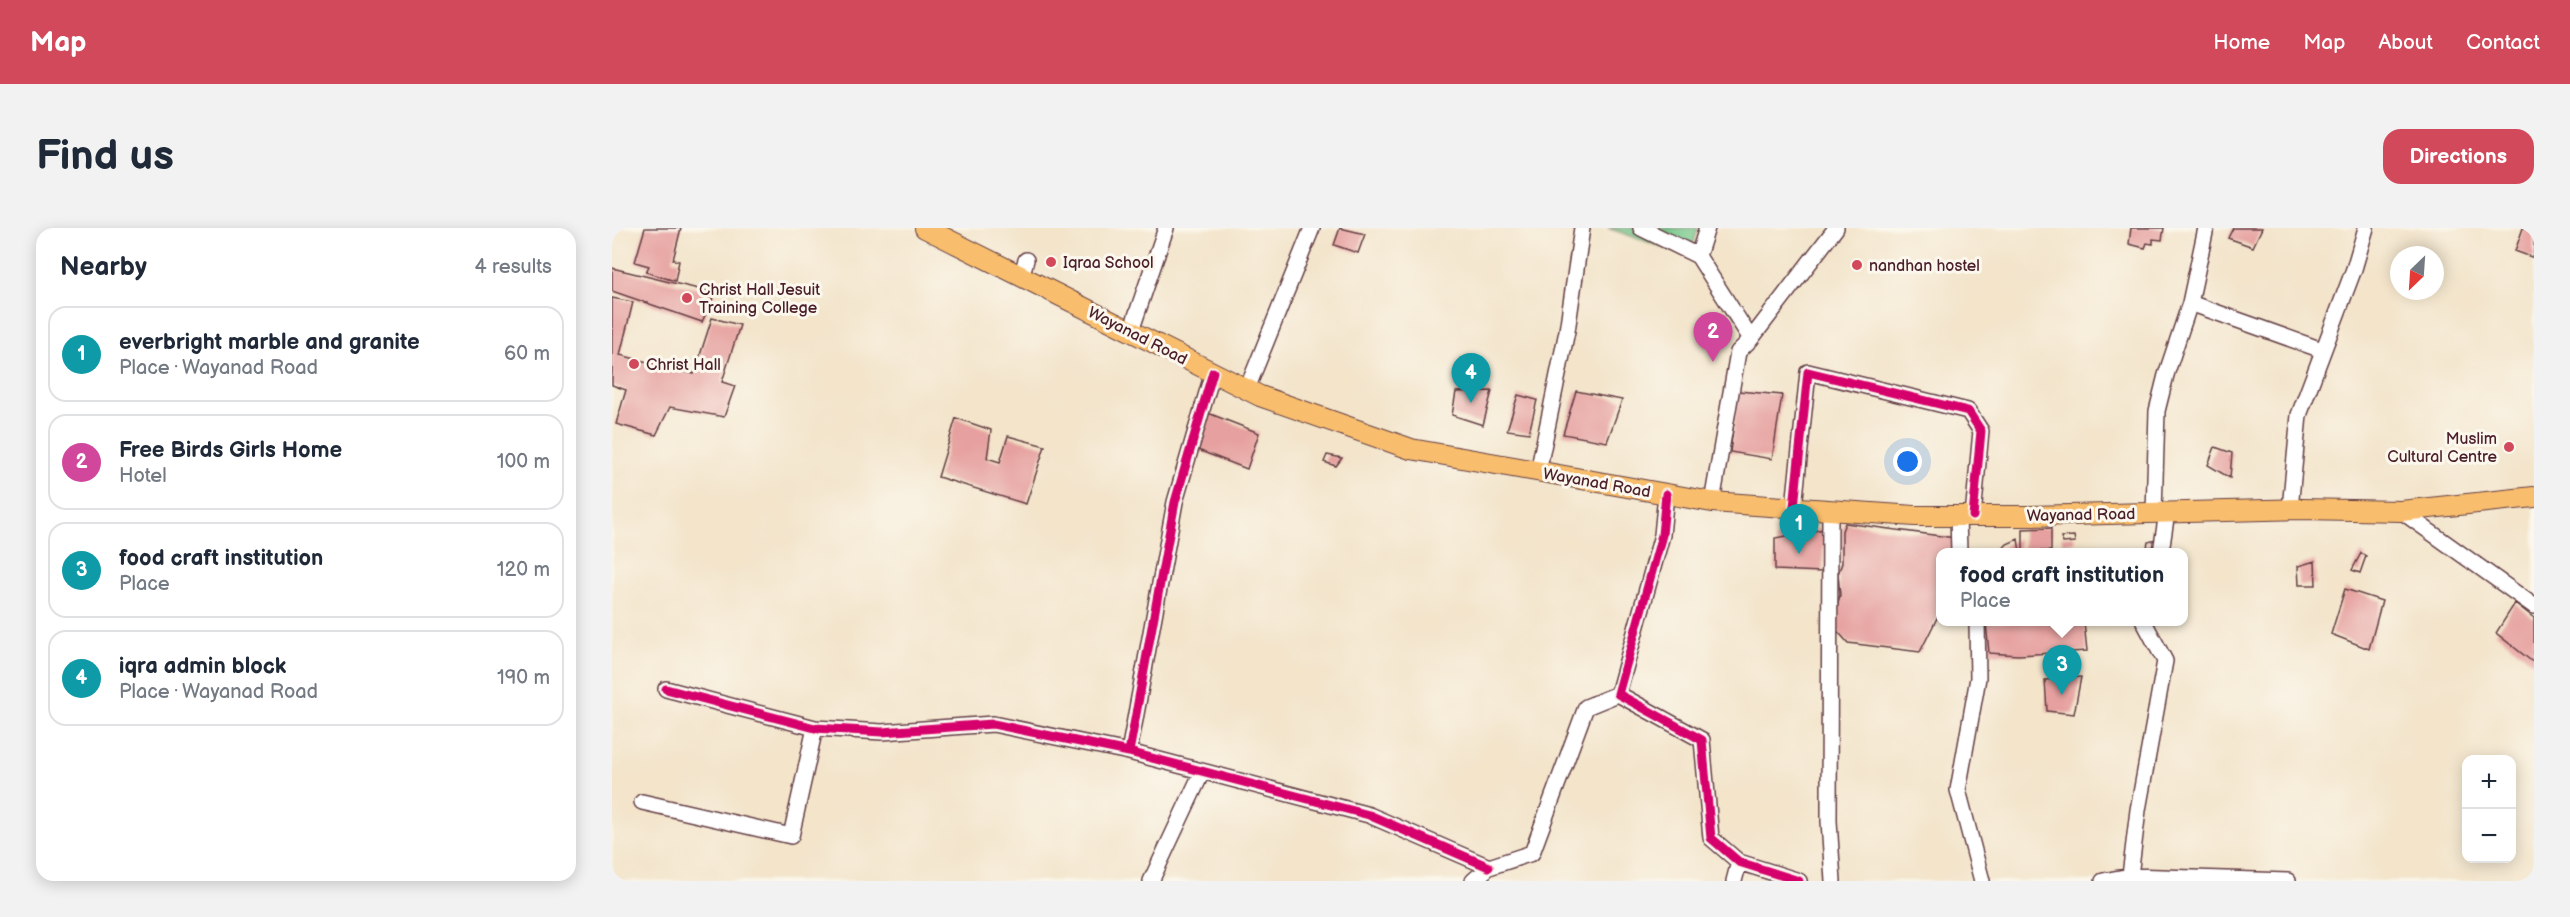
<!DOCTYPE html>
<html lang="en">
<head>
<meta charset="utf-8">
<style>
  body { margin:0; font-family:"Balsamiq Sans",sans-serif; background:#f2f2f3; color:#1f2937 }
  .controls { position:absolute; right:18px; bottom:18px; display:grid; overflow:hidden; border-radius:12px; box-shadow:0 3px 15px #0003 }
  .controls button { width:54px; height:54px; display:grid; place-items:center; padding:0; border:0; border-bottom:2px solid #e0e1e3; background:#fff; color:#1f2937; font:30px sans-serif }
  .compass { position:absolute; left:1778px; top:18px; width:54px; height:54px; border-radius:50%; background:#fff; box-shadow:0 3px 15px #0003; rotate:205deg }
  .you { position:absolute; left:1296px; top:234px; width:21px; height:21px; margin:-15px; border:4px solid #fff; border-radius:50%; background:#1a73e8; box-shadow:0 0 0 9px #1a73e833 }
  .badge { display:grid; place-items:center; width:39px; height:39px; border-radius:50%; background:#d1495b; color:#fff; font-size:20px; font-weight:700 }
  .pin { position:absolute; translate:-50% -50px; filter:drop-shadow(0 2px 3px #0008) }
  .pin::after { content:''; position:absolute; top:32px; width:21px; height:18px; background:inherit; clip-path:polygon(0 0,100% 0,50% 100%) }
  .popup { position:absolute; left:1324px; top:320px; width:252px; height:78px; box-sizing:border-box; display:grid; place-content:center; border-radius:12px; background:#fff; filter:drop-shadow(0 2px 4px #0005); font-size:20px; white-space:nowrap; color:#747a83 }
  .popup b { font-size:22px; color:#1f2937 }
  .popup::after { content:''; position:absolute; left:50%; top:100%; margin-left:-12px; border:12px solid transparent; border-top-color:#fff }
  .list { margin:0; padding:0; list-style:none }
  h2 { display:flex; justify-content:space-between; align-items:center; height:78px; margin:0; padding:0 24px; font-size:26px }
  h2 small { font-size:20px; font-weight:400; color:#747a83 }
  .list li { display:grid; grid-template-columns:39px 1fr auto; gap:18px; align-items:center; box-sizing:border-box; height:96px; margin:0 12px 12px; padding:0 12px; border:2px solid #e0e1e3; border-radius:18px }
  .list b { display:block; font-size:22px; white-space:nowrap }
  .list p { margin:0; font-size:20px; white-space:nowrap; color:#747a83 }
  .list em { font-size:20px; font-style:normal; color:#747a83 }
  .map { position:relative; flex:none; width:1922px; height:653px; overflow:hidden; border-radius:18px }
  header { display:flex; align-items:center; gap:36px; box-sizing:border-box; height:84px; padding:0 30px; background:#d1495b; color:#fff }
  header strong { font-size:28px }
  nav { display:flex; gap:33px; margin-inline-start:auto; font-size:21px }
  .intro { display:flex; align-items:center; justify-content:space-between; box-sizing:border-box; height:144px; padding:0 36px }
  h1 { margin:0; font-size:42px }
  .button { padding:15px 27px; border-radius:18px; background:#d1495b; color:#fff; font-size:21px; font-weight:700 }
  main { display:flex; gap:36px; padding:0 36px }
  aside { flex:1; background:#fff; border-radius:18px; box-shadow:0 3px 15px #0003 }
  .map>svg:first-child { display:block }
  .green { fill:#74c78a; stroke:#5f735a; stroke-width:1.5 }
  .building { fill:#e6a09f }
  .lines { fill:none; stroke-linecap:round; stroke-linejoin:round }
  .minor-casing { stroke:#633d43; stroke-width:18 }
  .major-casing { stroke:#633d43; stroke-width:22 }
  .minor { stroke:#fff; stroke-width:15 }
  .major { stroke:#f9be6d; stroke-width:20 }
  .cycleway-casing { stroke:#fbf7ec; stroke-width:13 }
  .cycleway { stroke:#d6006c; stroke-width:9 }
  .poi-dot { fill:#d1495b; stroke:#fbf7ec; stroke-width:2 }
  .labels { text-anchor:middle; stroke-width:6; stroke-linejoin:round; paint-order:stroke }
  .poi-label { font-size:16px; fill:#4a1f2b; stroke:#fbf7ec; text-anchor:start }
  .street-label { font-size:16px; fill:#4a1f2b; stroke:#fbf7ec }
</style>
</head>
<body>
<header>
<strong>Map</strong>
<nav><a>Home</a><a>Map</a><a>About</a><a>Contact</a></nav>
</header>
<div class="intro"><h1>Find us</h1><a class="button">Directions</a></div>
<main>
<aside>
<h2>Nearby<small>4 results</small></h2>
<ul class="list">
<li><span class="badge" style="background:#0f9aa8">1</span><div><b>everbright marble and granite</b><p>Place · Wayanad Road</p></div><em>60 m</em></li>
<li><span class="badge" style="background:#d1479c">2</span><div><b>Free Birds Girls Home</b><p>Hotel</p></div><em>100 m</em></li>
<li><span class="badge" style="background:#0f9aa8">3</span><div><b>food craft institution</b><p>Place</p></div><em>120 m</em></li>
<li><span class="badge" style="background:#0f9aa8">4</span><div><b>iqra admin block</b><p>Place · Wayanad Road</p></div><em>190 m</em></li>
</ul>
</aside>
<div class="map">
<svg width="1922" height="653" viewBox="0 0 1922 653">
  <rect width="100%" height="100%" fill="#fbf7ec"/>
  <filter id="ink" filterUnits="userSpaceOnUse"><feTurbulence type="fractalNoise" baseFrequency=".0167" numOctaves="2"/><feDisplacementMap in="SourceGraphic" scale="12" xChannelSelector="R" yChannelSelector="G"/><feConvolveMatrix kernelMatrix="1 2 1 2 8 2 1 2 1" color-interpolation-filters="sRGB"/></filter>
  <filter id="wash" filterUnits="userSpaceOnUse"><feTurbulence type="fractalNoise" baseFrequency=".008" numOctaves="4" result="noise"/><feDisplacementMap in="SourceGraphic" scale="24" xChannelSelector="R" yChannelSelector="G"/><feGaussianBlur stdDeviation="1.35" result="paint"/><feColorMatrix in="noise" values="0 0 0 0 0 0 0 0 0 0 0 0 0 0 0 0 0 1.4 0 .05"/><feComposite in="paint" operator="in"/></filter>
  <g filter="url(#wash)">
    <rect width="100%" height="100%" fill="#f3e4ca"/>
    <path class="green" d="M996 0H1086L1078 28Z"/>
    <g id="blocks">
      <path class="building" d="M33 0H69L61 32 67 33 63 53 34 44 37 38 23 34Z
        M728 0 753 6 746 25 722 17Z
        M1519 0H1552L1550 12 1541 11V16L1535 15 1533 20 1517 16Z
        M1621 0H1650L1641 19 1616 10Z
        M1911 0H1922V30L1903 23Z
        M0 40 103 65 90 94 0 63Z
        M0 70 21 74 8 127 82 146 100 90 128 97 110 154 123 158 112 189 58 179 44 207 4 196 14 162 0 157Z
        M880 163 871 197 840 187 844 164Z
        M964 163 1010 172 995 214 951 206Z
        M1126 163 1170 167 1160 231 1118 224Z
        M906 167 925 172 917 205 895 202Z
        M596 185 647 205 635 241 586 222Z
        M344 190 379 202 375 230 388 234 396 208 433 218 414 276 326 249Z
        M1603 219 1620 225 1618 250 1596 237Z
        M715 227 730 230 724 238 712 234Z
        M1233 295 1343 310 1340 324H1328V384L1308 424 1236 415 1221 398 1228 367 1226 346 1230 335V303Z
        M1439 300V323H1411V301Z
        M1212 301 1211 344 1163 342V310Z
        M1462 308 1463 314 1451 315 1449 309Z
        M1406 311 1408 324H1388L1395 316Z
        M1544 312V319H1535L1536 314Z
        M1749 325 1754 328 1748 345 1740 342Z
        M1703 333 1704 357H1687L1686 338Z
        M1733 361 1770 373 1757 421 1719 406Z
        M1903 375 1922 390V435L1884 405Z
        M1374 394H1472L1475 423 1406 427 1377 425Z
        M1469 449 1462 486 1435 483 1433 452Z"/>
    </g>
  </g>
  <g filter="url(#ink)">
    <use href="#blocks" fill-opacity="0" stroke="#633d43" stroke-width="1.5"/>
    <g class="lines">
      <g class="minor-casing">
        <path id="minor" d="M1029 0 1086 28 1139 111 1224 0
          M1086 28 1095 0
          M404 46 411 42 414 32
          M1578 75 1710 122
          M519 103 554 0
          M635 161 700 0
          M926 244 955 103 970 0
          M1054 266 1050 307 1006 466 1090 512 1099 610 1127 634 1187 653
          M1100 274 1126 124 1139 111
          M1182 279 1196 144 1356 183 1369 203 1361 288
          M1218 281 1217 593 1221 653
          M1678 281 1687 187 1742 41 1754 0
          M1789 283 1922 378
          M1542 285 1545 183 1554 147 1578 75 1594 0
          M1346 288 1347 324
          M1549 324 1555 284
          M1365 394 1366 450 1346 562 1370 653
          M54 461 203 500 270 504 381 496 517 524 757 587 877 639
          M517 524 563 274 601 144
          M30 574 179 608 203 500
          M1518 648 1526 582 1553 433 1532 394
          M539 653 590 544
          M861 653 877 639 920 625 974 479 1006 466
          M1122 653 1127 634
          M1491 653 1518 648 1676 653"/>
      </g>
      <g class="major-casing">
        <path id="major" d="M313 0 648 168 799 221 1100 274 1303 288H1418L1690 281 1789 283 1922 269"/>
      </g>
      <use href="#minor" class="minor"/>
      <use href="#major" class="major"/>
      <g class="cycleway-casing">
        <path id="cycleway" d="M1054 266 1050 307 1006 466 1090 512 1099 610 1127 634 1187 653
          M1182 279 1196 144 1356 183 1369 203 1361 288
          M54 461 203 500 270 504 381 496 517 524 757 587 877 639
          M517 524 563 274 601 144"/>
      </g>
      <use href="#cycleway" class="cycleway"/>
    </g>
  </g>
  <g class="poi-dot">
    <circle cx="439" cy="34" r="6"/>
    <circle cx="1245" cy="37" r="6"/>
    <circle cx="75" cy="70" r="6"/>
    <circle cx="22" cy="136" r="6"/>
    <circle cx="1897" cy="219" r="6"/>
  </g>
  <g class="labels">
    <g class="poi-label">
      <text x="451" y="40">Iqraa School</text>
      <text x="1257" y="43">nandhan hostel</text>
      <text x="87" y="67">Christ Hall Jesuit<tspan x="87" dy="18">Training College</tspan></text>
      <text x="34" y="142">Christ Hall</text>
      <text x="1885" y="216" text-anchor="end">Muslim<tspan x="1885" dy="18">Cultural Centre</tspan></text>
    </g>
    <g class="street-label">
      <text transform="translate(526 107) rotate(27)" y="6">Wayanad Road</text>
      <text transform="translate(985 254) rotate(10)" y="6">Wayanad Road</text>
      <text transform="translate(1469 286) rotate(-1)" y="6">Wayanad Road</text>
    </g>
  </g>
</svg>
<div class="controls">
<button>+</button>
<button>−</button>
</div>
<svg class="compass" viewBox="-18 -18 36 36"><path d="M0-13l5 13h-10z" fill="#e53935"/><path d="M0 13l5-13h-10z" fill="#747a83"/></svg>
<div class="you"></div>
<div class="pin badge" style="left:1187px;top:326px;background:#0f9aa8">1</div>
<div class="pin badge" style="left:1101px;top:134px;background:#d1479c">2</div>
<div class="pin badge" style="left:1450px;top:467px;background:#0f9aa8">3</div>
<div class="popup"><b>food craft institution</b>Place</div>
<div class="pin badge" style="left:859px;top:175px;background:#0f9aa8">4</div>
</div>
</main>
</body>
</html>
